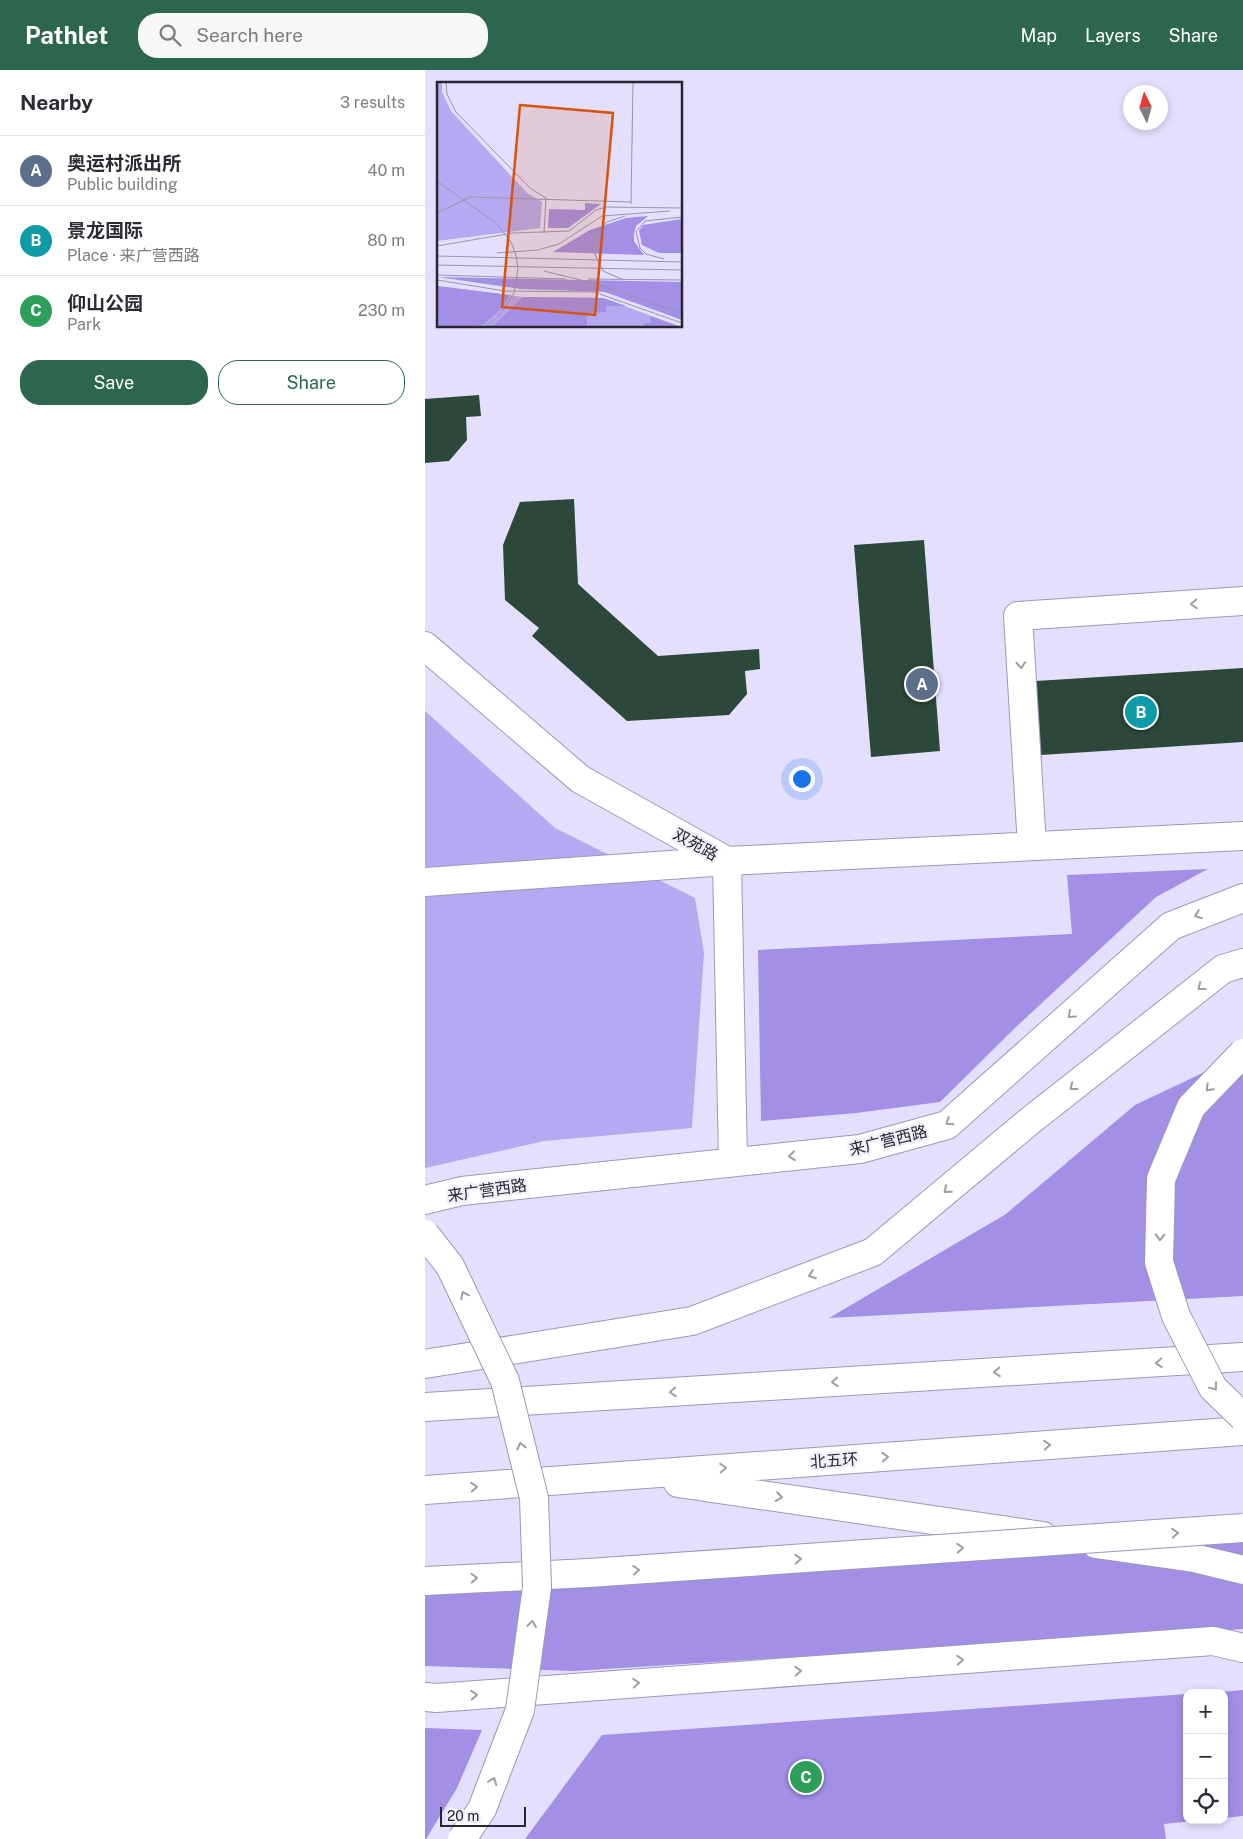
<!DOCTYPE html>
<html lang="en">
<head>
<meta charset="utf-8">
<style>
  body { margin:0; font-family:"Public Sans","Noto Sans SC",sans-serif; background:#f7f7f7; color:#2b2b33 }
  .controls { position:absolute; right:15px; bottom:15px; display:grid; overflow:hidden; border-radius:10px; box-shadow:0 2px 8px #0003 }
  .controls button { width:45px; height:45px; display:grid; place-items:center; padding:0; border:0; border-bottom:1px solid #e1e1e2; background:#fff; color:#2b2b33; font:25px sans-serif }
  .compass { position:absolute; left:698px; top:15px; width:45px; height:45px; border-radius:50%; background:#fff; box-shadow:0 2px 8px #0003; rotate:355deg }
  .scale { position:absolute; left:15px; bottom:12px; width:86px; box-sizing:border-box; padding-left:5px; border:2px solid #282631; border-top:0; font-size:14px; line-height:18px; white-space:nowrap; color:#282631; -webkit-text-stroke:4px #f1effb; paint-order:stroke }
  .you { position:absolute; left:376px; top:708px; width:18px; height:18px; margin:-12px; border:4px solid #fff; border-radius:50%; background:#1a73e8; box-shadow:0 0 0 8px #1a73e833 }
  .badge { display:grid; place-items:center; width:32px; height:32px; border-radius:50%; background:#2c664e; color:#fff; font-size:16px; font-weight:700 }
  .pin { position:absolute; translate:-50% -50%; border:2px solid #fff; box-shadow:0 1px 5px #0006 }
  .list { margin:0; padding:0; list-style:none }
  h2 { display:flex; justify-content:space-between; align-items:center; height:65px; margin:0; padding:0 20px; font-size:21px }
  h2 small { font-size:16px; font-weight:400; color:#7c7c81 }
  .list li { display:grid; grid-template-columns:32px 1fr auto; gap:15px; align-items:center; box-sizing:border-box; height:70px; padding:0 20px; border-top:1px solid #e1e1e2 }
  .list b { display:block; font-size:19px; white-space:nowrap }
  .list p { margin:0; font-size:16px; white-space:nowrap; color:#7c7c81 }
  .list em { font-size:16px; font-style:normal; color:#7c7c81 }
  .actions { display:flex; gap:10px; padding:15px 20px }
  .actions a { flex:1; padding:11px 0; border:1px solid #2c664e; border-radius:20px; text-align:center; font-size:18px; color:#2c664e }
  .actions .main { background:#2c664e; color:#fff }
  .icon { flex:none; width:28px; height:28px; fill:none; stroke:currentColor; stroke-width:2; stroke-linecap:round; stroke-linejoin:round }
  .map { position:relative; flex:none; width:818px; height:1769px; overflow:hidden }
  header { display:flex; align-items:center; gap:30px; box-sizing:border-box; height:70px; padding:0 25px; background:#2c664e; color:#fff }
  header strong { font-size:24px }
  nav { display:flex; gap:28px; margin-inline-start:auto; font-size:18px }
  .search { width:350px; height:45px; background:#f7f7f7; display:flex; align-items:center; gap:12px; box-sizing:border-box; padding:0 18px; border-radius:20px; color:#7c7c81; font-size:19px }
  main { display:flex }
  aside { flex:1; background:#fff }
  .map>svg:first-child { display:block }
  .green { fill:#b6a8f1 }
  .forest { fill:#a28fe6 }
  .building { fill:#2b483b }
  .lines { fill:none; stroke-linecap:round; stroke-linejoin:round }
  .minor-casing { stroke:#9d98b5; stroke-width:30 }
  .highway-casing { stroke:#9d98b5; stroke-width:30 }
  .minor { stroke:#fff; stroke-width:28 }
  .highway { stroke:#fff; stroke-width:28 }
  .minor-bridge-casing { stroke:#9d98b5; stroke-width:30; stroke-linecap:butt }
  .major-bridge-casing { stroke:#9d98b5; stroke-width:30; stroke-linecap:butt }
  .highway-bridge-casing { stroke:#9d98b5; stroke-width:30; stroke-linecap:butt }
  .minor-bridge { stroke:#fff; stroke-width:28 }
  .major-bridge { stroke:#fff; stroke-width:28 }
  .highway-bridge { stroke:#fff; stroke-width:28 }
  .oneway { stroke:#9e9da2 }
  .labels { text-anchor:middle; stroke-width:5; stroke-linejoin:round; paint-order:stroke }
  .street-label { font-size:16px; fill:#282631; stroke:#f1effb }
  .inset-road { fill:none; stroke:#9995ab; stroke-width:1 }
  .view { fill:#d55410; fill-opacity:0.15; stroke:#d55410; stroke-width:2.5 }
  .inset-edge { fill:none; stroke:#282631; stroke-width:2.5 }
</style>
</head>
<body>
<header>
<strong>Pathlet</strong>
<div class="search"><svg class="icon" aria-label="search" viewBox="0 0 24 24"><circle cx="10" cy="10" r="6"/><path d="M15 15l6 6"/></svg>Search here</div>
<nav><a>Map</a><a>Layers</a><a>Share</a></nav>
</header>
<main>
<aside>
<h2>Nearby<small>3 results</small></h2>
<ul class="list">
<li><span class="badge" style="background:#5c6f8a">A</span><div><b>奥运村派出所</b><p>Public building</p></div><em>40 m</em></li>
<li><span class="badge" style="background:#0f9aa8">B</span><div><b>景龙国际</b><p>Place · 来广营西路</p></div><em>80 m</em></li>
<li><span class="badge" style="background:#2e9e5b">C</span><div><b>仰山公园</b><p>Park</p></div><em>230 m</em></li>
</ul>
<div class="actions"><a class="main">Save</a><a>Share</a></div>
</aside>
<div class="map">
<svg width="818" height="1769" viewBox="0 0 818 1769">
  <rect width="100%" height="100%" fill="#e4dffd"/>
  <path class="green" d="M0 641 130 758 270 828 279 883 267 1058 119 1071 0 1098Z"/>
  <path class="forest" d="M783 799 731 827 591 957 515 1032 431 1043 336 1051 333 880 647 864 642 805Z
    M818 984V1226L404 1248 581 1144 710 1035Z
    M818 1469V1559L148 1601 0 1596V1524Z
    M818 1620V1746L799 1748V1623H783Z
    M762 1624V1750H778L739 1754 741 1769H100L177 1665Z
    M0 1658 57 1660 32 1718 1 1769H0Z"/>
  <path class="building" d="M54 325 56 346 41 347 42 370 24 391 0 393V329Z
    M149 429 153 514 233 586 334 579 335 599 320 601 322 624 304 645 202 651 107 566 114 558 80 530 78 475 95 432Z
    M499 470 515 681 446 687 429 475Z
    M818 598V672L616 685 611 611Z"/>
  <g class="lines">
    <g class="minor-casing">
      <path id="minor" d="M0 576 155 709 302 791 308 1092
        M607 776 593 546 818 531
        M0 812 302 791 818 766
        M0 1130 37 1121 435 1079 522 1055 746 856 818 828
        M0 1511 163 1503
        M0 1627 11 1628 788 1571 818 1578"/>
    </g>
    <g class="highway-casing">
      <path id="highway" d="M0 1294 267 1251 448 1182 606 1050 798 899 818 893
        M0 1337 818 1287
        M253 1413 618 1466
        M0 1420 818 1361
        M671 1474 769 1488 818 1500"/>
    </g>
    <use href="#minor" class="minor"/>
    <use href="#highway" class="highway"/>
    <g class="minor-bridge-casing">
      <path id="minor-bridge" d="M163 1503 818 1458"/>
    </g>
    <g class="major-bridge-casing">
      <path id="major-bridge" d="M818 983 766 1037 736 1109 734 1192 751 1246 788 1318 818 1347"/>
    </g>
    <g class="highway-bridge-casing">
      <path id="highway-bridge" d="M0 1164 25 1196 80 1311 109 1428 112 1517 95 1640 57 1739 37 1769"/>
    </g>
    <use href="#minor-bridge" class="minor-bridge"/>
    <use href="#major-bridge" class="major-bridge"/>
    <use href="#highway-bridge" class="highway-bridge"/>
  </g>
  <defs><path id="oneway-chevron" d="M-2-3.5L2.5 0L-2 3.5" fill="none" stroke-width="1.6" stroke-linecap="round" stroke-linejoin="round" transform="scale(1.25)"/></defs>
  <g class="oneway">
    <use href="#oneway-chevron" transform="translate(769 534) rotate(176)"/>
    <use href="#oneway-chevron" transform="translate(596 595) rotate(86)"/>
    <use href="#oneway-chevron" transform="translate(773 845) rotate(159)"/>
    <use href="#oneway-chevron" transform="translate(776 917) rotate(142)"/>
    <use href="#oneway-chevron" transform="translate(646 945) rotate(138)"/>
    <use href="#oneway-chevron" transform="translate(648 1017) rotate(142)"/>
    <use href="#oneway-chevron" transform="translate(784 1018) rotate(134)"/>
    <use href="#oneway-chevron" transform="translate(524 1052) rotate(147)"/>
    <use href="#oneway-chevron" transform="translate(367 1086) rotate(174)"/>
    <use href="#oneway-chevron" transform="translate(522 1120) rotate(140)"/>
    <use href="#oneway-chevron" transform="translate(735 1167) rotate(91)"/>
    <use href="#oneway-chevron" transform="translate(387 1205) rotate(159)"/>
    <use href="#oneway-chevron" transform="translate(39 1225) rotate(-116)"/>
    <use href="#oneway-chevron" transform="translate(734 1293) rotate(176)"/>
    <use href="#oneway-chevron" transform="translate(572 1302) rotate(176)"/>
    <use href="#oneway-chevron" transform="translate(410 1312) rotate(176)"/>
    <use href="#oneway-chevron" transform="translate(789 1317) rotate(53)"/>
    <use href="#oneway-chevron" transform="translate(248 1322) rotate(176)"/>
    <use href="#oneway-chevron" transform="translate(622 1375) rotate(-4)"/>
    <use href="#oneway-chevron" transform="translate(96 1376) rotate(-104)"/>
    <use href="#oneway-chevron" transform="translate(460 1387) rotate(-4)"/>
    <use href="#oneway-chevron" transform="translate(298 1398) rotate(-4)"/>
    <use href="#oneway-chevron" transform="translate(49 1417) rotate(-4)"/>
    <use href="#oneway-chevron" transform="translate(354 1427) rotate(8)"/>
    <use href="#oneway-chevron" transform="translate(750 1463) rotate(-4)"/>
    <use href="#oneway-chevron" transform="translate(535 1478) rotate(-4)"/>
    <use href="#oneway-chevron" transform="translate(373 1489) rotate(-4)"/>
    <use href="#oneway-chevron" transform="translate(211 1500) rotate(-4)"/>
    <use href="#oneway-chevron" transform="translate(49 1508) rotate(-3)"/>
    <use href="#oneway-chevron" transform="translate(107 1554) rotate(-82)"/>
    <use href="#oneway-chevron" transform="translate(535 1590) rotate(-4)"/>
    <use href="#oneway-chevron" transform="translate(373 1601) rotate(-4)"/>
    <use href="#oneway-chevron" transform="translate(211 1613) rotate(-4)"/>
    <use href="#oneway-chevron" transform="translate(49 1625) rotate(-4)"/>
    <use href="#oneway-chevron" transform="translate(68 1711) rotate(-69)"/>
  </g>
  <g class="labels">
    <g class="street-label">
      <text transform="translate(271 774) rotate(29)" y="6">双苑路</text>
      <text transform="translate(463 1070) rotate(-14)" y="6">来广营西路</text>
      <text transform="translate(62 1120) rotate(-8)" y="6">来广营西路</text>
      <text transform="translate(409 1390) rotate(-4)" y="6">北五环</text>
    </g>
  </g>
  <g transform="translate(12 12)">
    <rect width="245" height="245" fill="#e4dffd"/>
    <path d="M0 0H5V10L14 29 90 111 105 120 103 146 0 159ZM0 204 86 215 166 216 244 245H0Z" fill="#b6a8f1"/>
    <path d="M148 121 164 122 131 146H111L112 127 148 128ZM211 134 199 144 197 152V159L207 173 116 170 153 148 189 136ZM245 137V171H222L205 163 202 149 206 143ZM1 195 245 200V238L168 210 84 207ZM0 204 73 213 63 228 47 242 39 245H2ZM86 215 166 216 189 224H169V230L150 231V245H55ZM213 234 244 245H207V242L213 241Z" fill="#a28fe6"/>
    <path class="inset-road" d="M9 0 10 12 19 30 93 106 109 116 107 151M0 99 59 141 74 160 79 173 81 187 77 211 63 233 48 245M194 122 196 0M0 131 33 115 194 120M0 164 76 151 132 149 159 128 169 125 245 126M60 171 101 168 122 162 165 134 233 129M0 174 245 180M227 177 209 172 203 166 199 150 208 139 245 135M0 183 245 188M107 189 156 201 245 231M0 193 129 197M151 197 245 198M0 198 68 209 157 210 245 241M187 198 166 189 155 166 160 149 170 140 188 134"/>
    <path class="view" d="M83 23 176 31 158 233 65 225Z"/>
    <rect width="245" height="245" class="inset-edge"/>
  </g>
</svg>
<div class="controls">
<button>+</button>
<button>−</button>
<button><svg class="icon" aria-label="locate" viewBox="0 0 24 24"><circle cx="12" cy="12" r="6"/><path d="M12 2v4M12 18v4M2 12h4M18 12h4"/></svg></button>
</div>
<svg class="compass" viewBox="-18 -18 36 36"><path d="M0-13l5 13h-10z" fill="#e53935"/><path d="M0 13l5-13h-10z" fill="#7c7c81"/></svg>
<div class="scale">20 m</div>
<div class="you"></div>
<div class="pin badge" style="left:497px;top:614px;background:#5c6f8a">A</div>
<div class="pin badge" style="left:716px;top:642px;background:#0f9aa8">B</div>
<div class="pin badge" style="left:381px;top:1707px;background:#2e9e5b">C</div>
</div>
</main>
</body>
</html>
